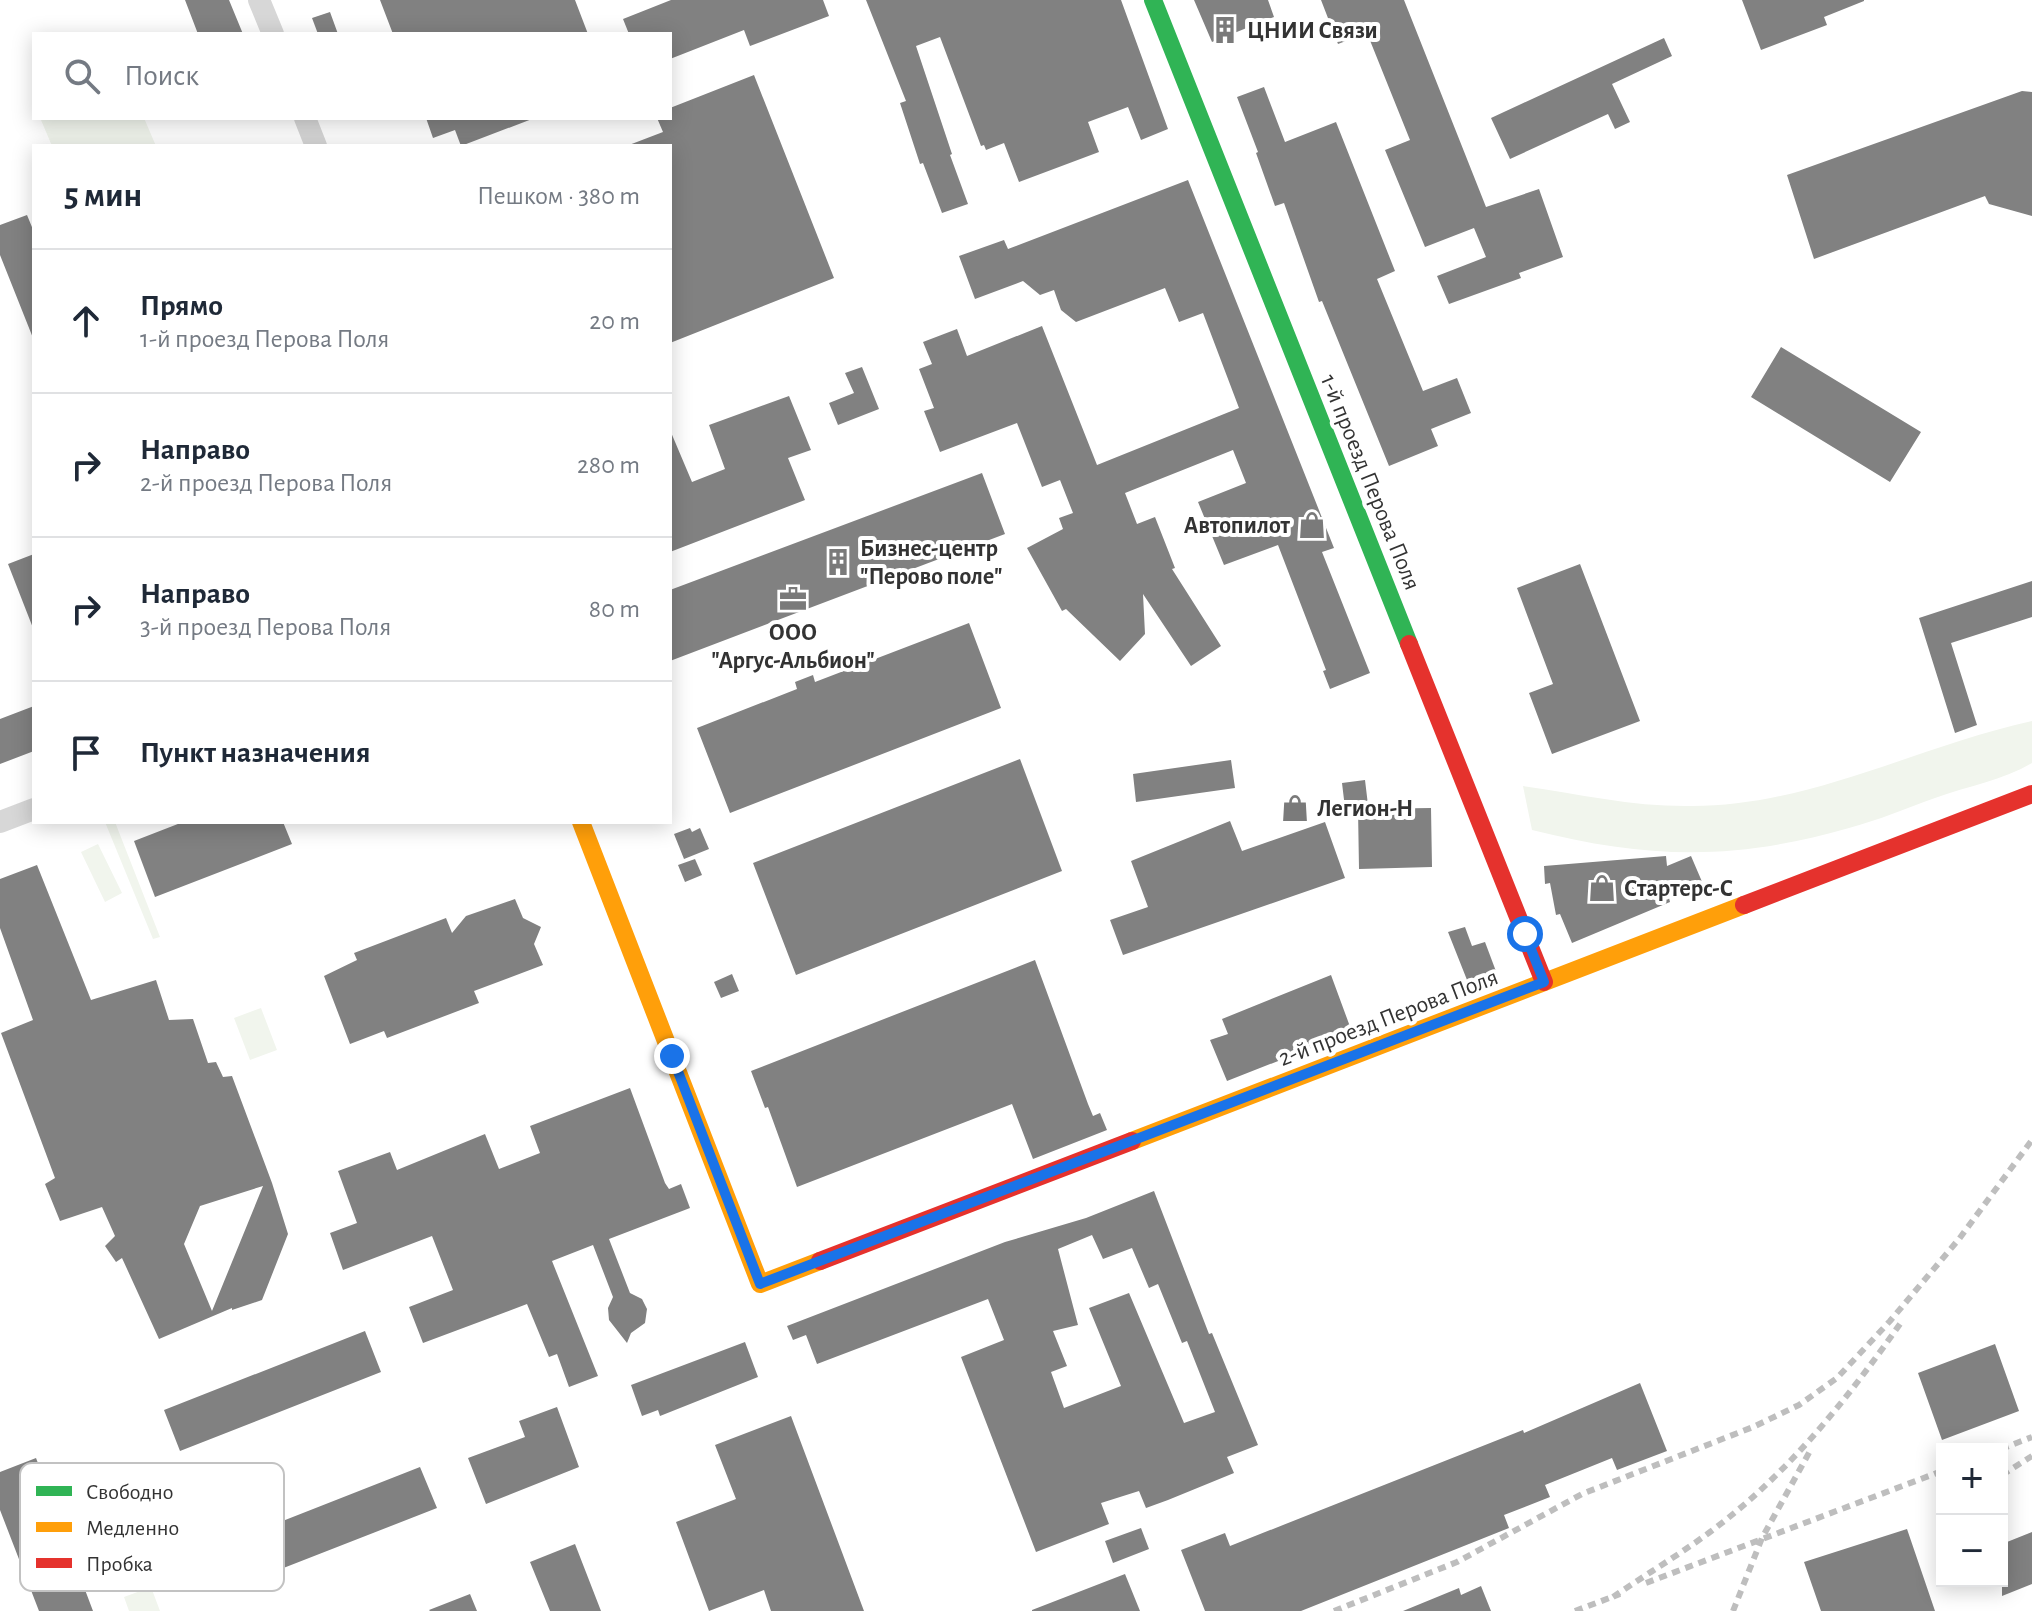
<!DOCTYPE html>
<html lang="ru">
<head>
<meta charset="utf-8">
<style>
  body { margin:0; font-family:"Alegreya Sans",sans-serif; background:#f6f6f7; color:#1f2937 }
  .controls { position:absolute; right:24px; bottom:24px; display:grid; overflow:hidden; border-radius:0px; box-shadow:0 4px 20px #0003 }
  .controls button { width:72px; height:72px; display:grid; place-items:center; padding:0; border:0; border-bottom:2px solid #e0e1e3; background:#fff; color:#1f2937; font:40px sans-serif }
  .stop { position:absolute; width:24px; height:24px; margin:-18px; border:6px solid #1a73e8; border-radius:50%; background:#fff }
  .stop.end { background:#1a73e8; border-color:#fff; box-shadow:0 2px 8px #0008 }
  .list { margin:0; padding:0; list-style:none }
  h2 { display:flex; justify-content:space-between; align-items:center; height:104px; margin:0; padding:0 32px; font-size:34px }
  h2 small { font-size:26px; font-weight:400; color:#747a83 }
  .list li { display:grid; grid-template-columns:52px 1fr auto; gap:24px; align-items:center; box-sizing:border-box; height:144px; padding:0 32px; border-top:2px solid #e0e1e3 }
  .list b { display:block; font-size:30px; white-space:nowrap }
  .list p { margin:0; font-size:26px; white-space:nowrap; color:#747a83 }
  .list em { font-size:26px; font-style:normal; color:#747a83 }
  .icon { flex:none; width:44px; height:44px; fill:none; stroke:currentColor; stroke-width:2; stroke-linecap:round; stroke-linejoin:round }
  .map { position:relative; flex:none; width:2032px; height:1611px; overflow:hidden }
  .search { position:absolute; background:#fff; box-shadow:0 4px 20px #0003; left:32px; top:32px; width:640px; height:88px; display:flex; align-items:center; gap:20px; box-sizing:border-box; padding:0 28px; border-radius:0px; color:#747a83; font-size:30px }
  .panel { position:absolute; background:#fff; box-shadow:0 4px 20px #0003; left:32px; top:144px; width:640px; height:680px; border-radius:0px }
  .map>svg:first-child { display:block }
  .green { fill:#f1f5ed }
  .building { fill:#818181; fill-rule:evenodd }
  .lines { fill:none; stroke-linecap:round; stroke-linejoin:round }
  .street { stroke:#d7d7d7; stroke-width:22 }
  .fast { stroke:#30b455; stroke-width:18 }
  .slow { stroke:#ff9f0a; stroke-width:18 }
  .jam { stroke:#e5322d; stroke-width:18 }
  .rail { stroke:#bebebe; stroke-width:6; stroke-dasharray:8 6; stroke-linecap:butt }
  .route { stroke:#1a73e8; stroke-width:10 }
  .labels { text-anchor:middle; stroke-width:8; stroke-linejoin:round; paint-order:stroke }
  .poi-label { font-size:24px; font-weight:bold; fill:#333; stroke:#fff; text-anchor:start }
  .street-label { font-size:24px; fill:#333; stroke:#fff }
  .key { fill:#fff; stroke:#c2c2c2; stroke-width:2 }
  .key-label { font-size:22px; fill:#333 }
</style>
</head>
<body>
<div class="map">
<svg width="2032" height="1611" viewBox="0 0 2032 1611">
  <rect width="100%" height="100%" fill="#fff"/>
  <path class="green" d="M45 118H144L156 146H52L41 120Z
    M2032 721V763C2003 780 1968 786 1935 798 1907 808 1879 820 1849 828 1735 861 1647 859 1532 830L1523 786C1579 794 1635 807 1692 806 1811 806 1918 746 2032 721Z
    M105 822H115L160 937 153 939Z
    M98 844 122 893 105 902 81 852Z
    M261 1008 277 1050 250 1060 234 1018Z
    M151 1587 160 1611H129L124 1597Z"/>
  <path class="building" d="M185 0H229L243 34H198Z
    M380 0H575L588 34H393Z
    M671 0H823L829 16 750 46 744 30 670 59V34H629L623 19Z
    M866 0H1121L1168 129 1141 140 1128 107 1088 122 1099 152 1019 182 1004 143 986 150 984 145 981 146 940 37 916 46 952 154 950 155 968 204 942 213 923 163 920 164 900 103 906 101Z
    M1194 0H1268L1274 17 1212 42Z
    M1321 0H1404L1486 207 1539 189 1563 257 1519 273 1521 278 1449 304 1437 276 1486 257 1474 228 1425 247 1385 150 1410 140 1367 33 1338 44Z
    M1742 0H1864V1L1824 17 1827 25 1761 50Z
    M330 12 338 34H318L312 18Z
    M1664 38 1672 56 1612 84 1630 122 1615 129 1608 114 1510 159 1491 118Z
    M754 75 834 278 670 343V146L629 145 663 132 657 118H670V108Z
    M1264 87 1285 142 1336 122 1395 271 1377 279 1423 391 1457 378 1471 413 1431 429 1438 446 1389 466 1322 301 1319 302 1284 203 1275 206 1256 153 1258 152 1237 97Z
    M2022 91 2032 92V216L1989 204 1985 196 1814 259 1787 175Z
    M426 118H532V119L461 146 455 130 433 138Z
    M1188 180 1334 548 1322 552 1370 673 1330 689 1323 671 1326 670 1278 545 1224 565 1198 502 1246 483 1233 450 1125 493 1137 524 1155 517 1175 568 1172 569 1221 646 1191 666 1143 594 1145 634 1120 661 1066 609 1062 611 1027 548 1063 529 1059 518 1073 513 1060 480 1042 487 1017 423 940 452 924 411 934 408 919 369 932 364 923 342 957 329 967 356 1042 326 1097 465 1239 408 1203 313 1179 322 1165 288 1076 322 1061 310 1054 290 1040 295 1023 281 975 299 959 256 1004 240 1008 249Z
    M27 215 34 232 33 338 0 255V225Z
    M1781 347 1921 432 1890 482 1751 397Z
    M862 367 879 409 838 425 829 403 854 393 845 373Z
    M789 396 811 450 788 458 805 500 670 552V430L692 482 725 469 709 425Z
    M982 473 1005 534 670 661V590Z
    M34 554V628H33L8 564Z
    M1580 564 1640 721 1552 754 1529 693 1553 684 1517 588Z
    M2032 581V617L1951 643 1977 725 1955 733 1919 618Z
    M969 623 1001 708 730 813 697 728 797 689 795 682 813 675 815 682Z
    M34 706V751L0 764V719Z
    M1020 759 1062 871 796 975 753 863Z
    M1231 760 1235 788 1136 802 1133 774Z
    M1365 780 1368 805 1345 808 1342 783Z
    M1431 808 1432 867 1359 869 1358 809Z
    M1230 821 1242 851 1325 822 1345 878 1123 955 1110 920 1148 907 1131 861Z
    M183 822H283L292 844 155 897 134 841Z
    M690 828 692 832 700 828 709 849 684 859 674 834Z
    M1666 856 1667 866 1691 856 1703 884 1669 898 1670 902 1572 943 1560 914 1556 915 1550 883 1545 884 1544 866Z
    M695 859 702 875 685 882 678 865Z
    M37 865 91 1000 156 980 169 1020 193 1019 208 1063 216 1062 223 1077 232 1076 272 1183 288 1234 262 1300 232 1310V1308L159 1339 122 1258 116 1262 105 1246 115 1236 102 1207 60 1221 45 1184 55 1178 1 1033 33 1020 0 928V879ZM263 1186 212 1311 184 1244 200 1206Z
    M515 899 523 918 541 927 534 944 543 965 474 991 479 1003 387 1038 384 1031 350 1044 324 976 357 960 354 953 446 918 452 933 466 916Z
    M1465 927 1472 946 1485 942 1497 974 1469 985 1448 932Z
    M1035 960 1088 1104 1093 1116 1100 1113 1107 1130 1033 1159 1012 1104 797 1187 768 1107 765 1108 751 1071Z
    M732 974 739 991 721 998 714 982Z
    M1331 975 1352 1032 1227 1081 1210 1040 1228 1034 1222 1019Z
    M630 1088 665 1183 669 1189 681 1184 690 1208 609 1239 630 1293 642 1299 647 1309 645 1323 631 1333 627 1343 609 1320 608 1308 613 1297 593 1245 552 1261 598 1376 569 1387 557 1354 549 1357 527 1304 423 1343 409 1307 453 1290 432 1236 343 1270 330 1233 357 1223 338 1171 390 1152 397 1170 485 1134 499 1169 540 1153 530 1126Z
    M1154 1191 1209 1334 1212 1333 1258 1445 1227 1457 1234 1473 1168 1500 1146 1508 1139 1491 1101 1503 1109 1524 1036 1552 961 1357 1004 1340 988 1299 817 1364 806 1335 793 1340 787 1326 1005 1242 1086 1218ZM1092 1235 1103 1259 1132 1248 1149 1288 1158 1284 1182 1343 1187 1341 1215 1412 1184 1423 1129 1293 1089 1308 1121 1386 1064 1408 1051 1372 1067 1366 1053 1331 1078 1325 1058 1249Z
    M365 1331 381 1372 180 1451 164 1410Z
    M745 1342 758 1377 660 1416 658 1410 642 1416 631 1385Z
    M1995 1344 2019 1411 1942 1440 1918 1373Z
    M1640 1383 1667 1451 1617 1470 1612 1458 1545 1485 1550 1497 1504 1515 1509 1528 1301 1611H1205L1181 1550 1225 1533 1230 1546 1523 1430 1524 1433Z
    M557 1407 579 1467 486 1504 468 1458 525 1437 519 1421Z
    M791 1416 864 1611H771L764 1590 709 1611 676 1522 736 1499 715 1445Z
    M36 1458 48 1489 38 1493 58 1546 67 1542 93 1611H39L0 1510V1472Z
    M420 1467 437 1508 235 1587 219 1546Z
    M1141 1528 1149 1549 1113 1563 1105 1541Z
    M1907 1529 1935 1611H1821L1804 1562Z
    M2032 1532V1584L2002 1596V1544Z
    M575 1544 601 1611H550L530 1562Z
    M1125 1574 1140 1611H1032V1610Z
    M1481 1586 1491 1611H1403L1459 1588 1461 1595Z
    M470 1594 477 1611H430L429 1610Z"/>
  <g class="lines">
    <path class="street" d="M259 0 273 34
      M305 118 316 146
      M0 822 34 809"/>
    <path class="fast" d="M1153 0 1409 644"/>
    <path class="slow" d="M581 822 760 1284 820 1261
      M1132 1141 1744 905"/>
    <path class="jam" d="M1409 644 1544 982
      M1744 905 2032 794
      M820 1261 1132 1141"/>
    <path class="rail" d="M2001 1449 2032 1437
      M2002 1475 2032 1456
      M1646 1583 1942 1471
      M1613 1597C1645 1575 1679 1555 1710 1532 1787 1475 1845 1402 1900 1324
      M1334 1611 1457 1562 1582 1494 1753 1427 1799 1405 1837 1378 1890 1321 1959 1239 2032 1140
      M1575 1611 1620 1594
      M1733 1611 1762 1538 1810 1451"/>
  </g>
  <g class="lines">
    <path class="route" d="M672 1056 760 1284 1544 982 1525 934"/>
  </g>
  <defs>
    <g id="building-bare" transform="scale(2.16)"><path d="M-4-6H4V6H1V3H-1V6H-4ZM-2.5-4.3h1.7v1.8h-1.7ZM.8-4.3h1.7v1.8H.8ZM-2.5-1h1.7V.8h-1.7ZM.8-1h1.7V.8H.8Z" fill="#7a7a7a" stroke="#fff" stroke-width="2.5" paint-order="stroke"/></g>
    <g id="shop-bare" transform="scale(2.16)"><path d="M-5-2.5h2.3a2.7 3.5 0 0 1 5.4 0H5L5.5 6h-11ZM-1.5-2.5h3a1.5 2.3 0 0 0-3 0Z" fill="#7a7a7a" stroke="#fff" stroke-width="2.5" paint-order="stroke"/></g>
    <g id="office-bare" transform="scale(2.16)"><path d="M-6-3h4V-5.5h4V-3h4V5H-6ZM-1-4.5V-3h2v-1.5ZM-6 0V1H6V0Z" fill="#7a7a7a" stroke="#fff" stroke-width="2.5" paint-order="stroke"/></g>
  </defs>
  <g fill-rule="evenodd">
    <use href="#building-bare" x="1225" y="30"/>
    <use href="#shop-bare" x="1312" y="525"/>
    <use href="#building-bare" x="838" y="562"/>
    <use href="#office-bare" x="793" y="599"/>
    <use href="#shop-bare" x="1295" y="808"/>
    <use href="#shop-bare" x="1602" y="888"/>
  </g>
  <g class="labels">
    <g class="poi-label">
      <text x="1247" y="38">ЦНИИ Связи</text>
      <text x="1290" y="533" text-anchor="end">Автопилот</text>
      <text x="860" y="556">Бизнес-центр<tspan x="860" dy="28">"Перово поле"</tspan></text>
      <text x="793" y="640" text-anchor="middle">ООО<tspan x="793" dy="28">"Аргус-Альбион"</tspan></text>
      <text x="1317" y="816">Легион-Н</text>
      <text x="1624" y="896">Стартерс-С</text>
    </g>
    <g class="street-label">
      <text transform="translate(1371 482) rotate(68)" y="8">1-й проезд Перова Поля</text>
      <text transform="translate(1388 1017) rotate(-21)" y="8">2-й проезд Перова Поля</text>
    </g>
  </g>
  <rect x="20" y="1463" width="264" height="128" rx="12" class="key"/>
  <rect x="36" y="1486" width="36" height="10" fill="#30b455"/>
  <rect x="36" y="1522" width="36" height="10" fill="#ff9f0a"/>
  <rect x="36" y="1558" width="36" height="10" fill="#e5322d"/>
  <g class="key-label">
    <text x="86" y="1499">Свободно</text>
    <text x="86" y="1535">Медленно</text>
    <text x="86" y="1571">Пробка</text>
  </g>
</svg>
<div class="controls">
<button>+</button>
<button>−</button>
</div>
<div class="stop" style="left:1525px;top:934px"></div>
<div class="stop end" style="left:672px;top:1056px"></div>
<div class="search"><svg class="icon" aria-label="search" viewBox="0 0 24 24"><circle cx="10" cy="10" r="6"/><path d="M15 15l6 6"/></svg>Поиск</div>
<section class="panel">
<h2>5 мин<small>Пешком · 380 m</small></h2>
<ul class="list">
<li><svg class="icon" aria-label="ahead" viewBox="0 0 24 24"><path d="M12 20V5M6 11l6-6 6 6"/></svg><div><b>Прямо</b><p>1-й проезд Перова Поля</p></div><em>20 m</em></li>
<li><svg class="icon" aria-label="right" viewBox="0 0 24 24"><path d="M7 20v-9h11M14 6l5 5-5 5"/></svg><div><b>Направо</b><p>2-й проезд Перова Поля</p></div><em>280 m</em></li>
<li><svg class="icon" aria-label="right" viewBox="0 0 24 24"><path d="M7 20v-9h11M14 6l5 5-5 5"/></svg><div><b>Направо</b><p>3-й проезд Перова Поля</p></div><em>80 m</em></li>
<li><svg class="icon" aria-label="arrive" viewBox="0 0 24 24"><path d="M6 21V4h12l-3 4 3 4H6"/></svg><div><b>Пункт назначения</b></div></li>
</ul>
</section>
</div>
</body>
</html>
